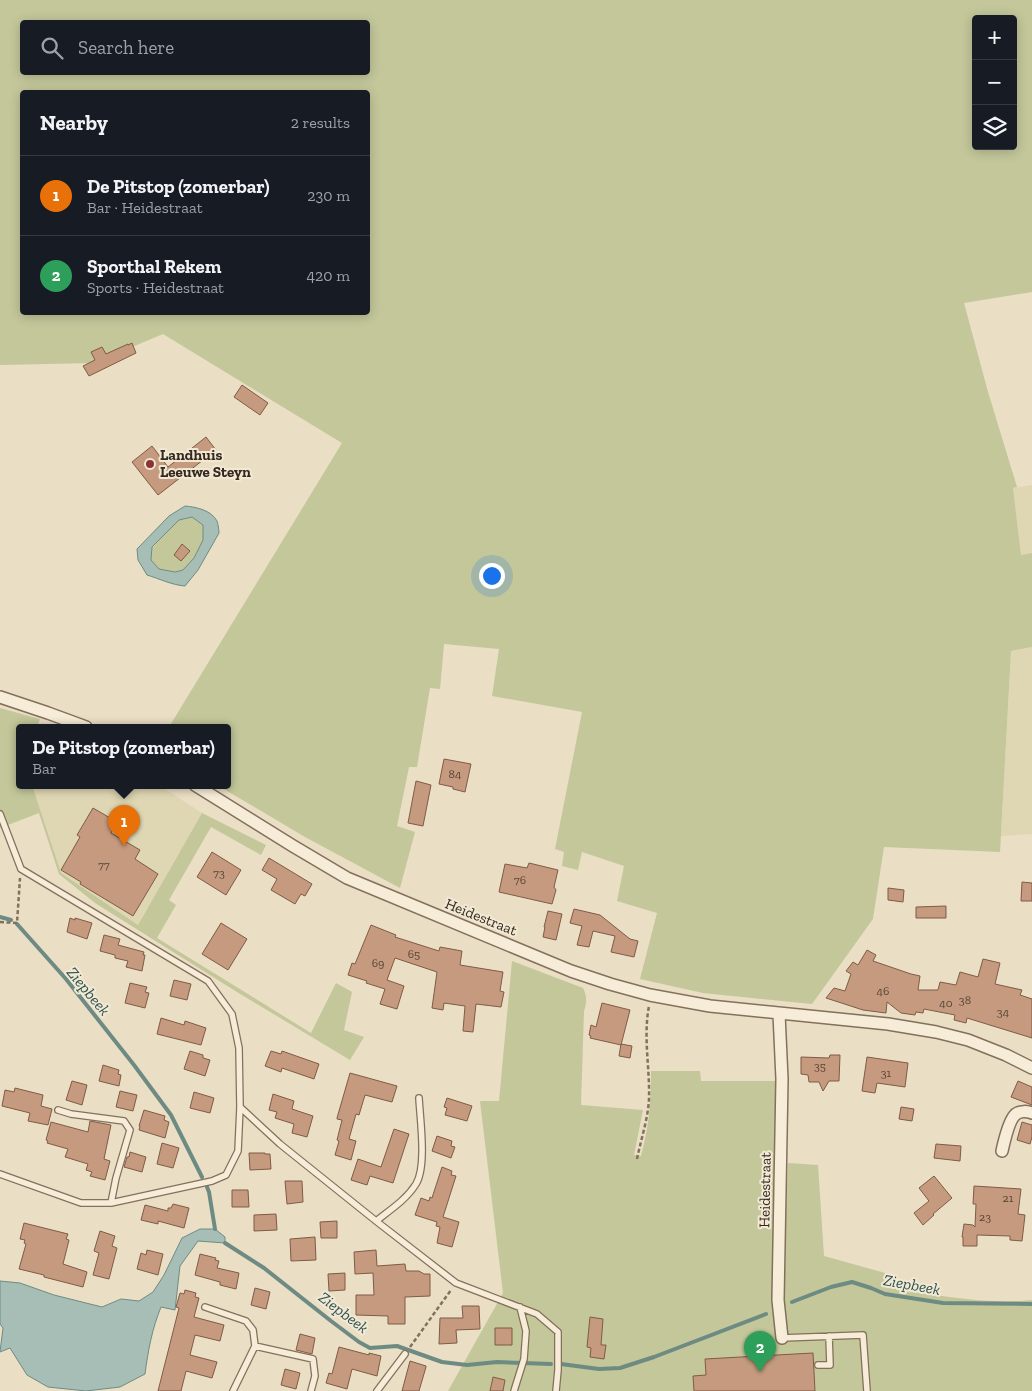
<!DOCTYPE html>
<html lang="en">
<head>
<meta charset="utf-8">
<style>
  body { margin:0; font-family:"Zilla Slab",serif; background:#242831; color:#f1f3f6 }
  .controls { position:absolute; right:15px; top:15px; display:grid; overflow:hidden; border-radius:5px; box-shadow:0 2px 12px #0003 }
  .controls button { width:45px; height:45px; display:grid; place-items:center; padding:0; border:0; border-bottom:1px solid #363941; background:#171b24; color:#f1f3f6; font:25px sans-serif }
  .you { position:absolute; left:491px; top:575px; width:18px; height:18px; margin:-12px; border:4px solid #fff; border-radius:50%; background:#1a73e8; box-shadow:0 0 0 8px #1a73e833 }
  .badge { display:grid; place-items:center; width:32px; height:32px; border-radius:50%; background:#1a73e8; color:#fff; font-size:16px; font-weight:700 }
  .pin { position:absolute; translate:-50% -41px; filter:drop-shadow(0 1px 2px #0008) }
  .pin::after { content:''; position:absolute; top:26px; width:18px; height:15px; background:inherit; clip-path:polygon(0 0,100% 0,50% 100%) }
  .popup { position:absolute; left:16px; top:724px; width:215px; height:65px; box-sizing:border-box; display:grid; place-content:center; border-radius:5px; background:#171b24; filter:drop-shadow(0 1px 4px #0005); font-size:16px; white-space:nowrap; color:#9ea1a6 }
  .popup b { font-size:19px; color:#f1f3f6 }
  .popup::after { content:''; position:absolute; left:50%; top:100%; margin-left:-10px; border:10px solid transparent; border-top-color:#171b24 }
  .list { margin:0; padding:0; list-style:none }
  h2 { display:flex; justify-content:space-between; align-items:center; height:65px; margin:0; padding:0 20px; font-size:21px }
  h2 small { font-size:16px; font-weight:400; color:#9ea1a6 }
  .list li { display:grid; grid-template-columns:32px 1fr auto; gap:15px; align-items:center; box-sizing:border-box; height:80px; padding:0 20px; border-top:1px solid #363941 }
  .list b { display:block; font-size:19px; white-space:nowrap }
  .list p { margin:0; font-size:16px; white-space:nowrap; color:#9ea1a6 }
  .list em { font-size:16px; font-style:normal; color:#9ea1a6 }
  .icon { flex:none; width:28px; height:28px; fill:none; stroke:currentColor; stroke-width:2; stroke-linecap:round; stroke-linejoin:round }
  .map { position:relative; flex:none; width:1032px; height:1391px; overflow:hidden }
  .search { position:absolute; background:#171b24; box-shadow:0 2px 12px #0003; left:20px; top:20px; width:350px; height:55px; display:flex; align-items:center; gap:12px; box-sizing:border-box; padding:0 18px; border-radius:5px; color:#9ea1a6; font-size:19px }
  .panel { position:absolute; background:#171b24; box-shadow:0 2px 12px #0003; left:20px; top:90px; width:350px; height:225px; border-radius:5px }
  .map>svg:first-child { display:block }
  .farmland { fill:#dfd7b3 }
  .green { fill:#c3c79a; fill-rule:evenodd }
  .water { fill:#a6beb6; stroke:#6e8b83; fill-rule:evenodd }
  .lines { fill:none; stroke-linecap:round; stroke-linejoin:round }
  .stream { stroke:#6e8b83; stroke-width:4 }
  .building { fill:#c59a7e; stroke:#805b45 }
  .lane-casing { stroke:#83705d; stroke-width:8 }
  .street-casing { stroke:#83705d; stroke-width:14 }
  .path { stroke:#83705d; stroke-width:2.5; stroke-dasharray:4 2.5; stroke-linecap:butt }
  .lane { stroke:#f6ecd7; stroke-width:5.5 }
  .street { stroke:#f6ecd7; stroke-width:11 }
  .poi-dot { fill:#8d3235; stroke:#f2e9d4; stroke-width:2 }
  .labels { text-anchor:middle; stroke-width:4; stroke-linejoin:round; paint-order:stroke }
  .number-label { font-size:12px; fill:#594537 }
  .poi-label { font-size:15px; font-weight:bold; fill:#35291f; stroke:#f2e9d4; text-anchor:start }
  .street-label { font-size:15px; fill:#35291f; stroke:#f2e9d4 }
  .water-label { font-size:16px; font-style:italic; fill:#305350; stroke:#f2e9d4 }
</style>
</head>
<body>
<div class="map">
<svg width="1032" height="1391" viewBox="0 0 1032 1391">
  <rect width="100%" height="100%" fill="#eadec5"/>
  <path class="farmland" d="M1032 485V553L1021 555 1013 488Z
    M1032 647V834L1001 836 1011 651Z
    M32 785H159L202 813 138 925 61 873Z"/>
  <path class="green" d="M0 0H1032V292L964 303 988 392 1017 487 1013 488 1021 555 1032 553V647L1011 651 1000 852 884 847 873 919 812 1004 703 993 640 979 657 913 617 901 624 866 582 852 578 870 562 866 564 852 555 849 582 712 492 696 499 649 444 644 440 689 430 688 417 767H409L397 826 415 832 400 888 305 837 217 785H228V727H169L342 443 163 334 94 363 0 365ZM976 19H1013V146H976ZM22 22H368V72H22ZM22 92H368V312H22Z
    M192 517 203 525V540L194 558 183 570 175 572 159 569 151 560 152 548 179 520Z
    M0 708 40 719 37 727H20V732L16 733 20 747V785H32L61 873 138 925 202 813 266 845 261 855 211 827 169 900 176 905 157 938 311 1033 336 983 352 992 344 1030 364 1037 350 1060 237 992 95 903 59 874 39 813 0 828Z
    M512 961 583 988C587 996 587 1002 584 1011L581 1105 643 1110 634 1155 641 1156C649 1127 651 1102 651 1071H700L701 1081H779L783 1284 788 1163 818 1165 824 1256 896 1276V1290C941 1295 987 1305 1032 1300V1391H448L503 1293 480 1101H499Z"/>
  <path class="water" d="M185 506C196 507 211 510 217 521 218 524 219 530 219 533L198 570 185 586C172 585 160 579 147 575L138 560 137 549 169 516ZM192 517 203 525V540L194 558 183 570 175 572 159 569 151 560 152 547 179 520Z
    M200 1229H215L225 1237V1243L198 1241 180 1266 175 1310 161 1307C152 1329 148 1351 145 1374L120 1387 86 1391 48 1387 27 1375 10 1348 0 1352 3 1328 0 1324V1281L20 1283 54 1295 102 1307 121 1299 139 1301 153 1292 164 1275 182 1238Z"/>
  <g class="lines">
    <path class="stream" d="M0 917 11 920
      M17 924 66 979 134 1065 171 1115 202 1177
      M207 1187 209 1192 215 1229
      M225 1243 264 1268 331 1321 359 1342 370 1348 397 1346 442 1362 467 1365 497 1362 551 1364
      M792 1302 831 1287 852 1282 871 1288 885 1294 943 1303 1032 1304
      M561 1364 599 1369 620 1368 654 1357 766 1314"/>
  </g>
  <path class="building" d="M132 343 136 353 89 376 83 366 95 360 91 352 102 347 106 354 128 344V345Z
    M242 385 268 403 260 415 234 397Z
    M206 437 216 450 158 495 132 462 152 446 168 467Z
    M182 544 190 551 181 561 174 555Z
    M444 759 471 764 465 792 453 789V787L439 784Z
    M416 781 431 785 423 826 408 823Z
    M93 808 117 822 111 833 140 850 135 859 158 874 133 916 80 884 81 882 61 870 80 837 77 835Z
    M212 852 241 870 226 895 197 877Z
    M269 858 312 884 305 896 301 894 295 904 271 890 277 879 262 870Z
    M529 863 558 870 554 887 556 890 552 904 499 892 505 864 527 868Z
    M1022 882 1032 883V901H1021Z
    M888 888 904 890 903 902 888 900Z
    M946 906V918H916V907Z
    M574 909 600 915 630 939 638 941 634 957 611 952 615 936 593 931 589 947 577 945 582 926 570 923Z
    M548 911 562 914 556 940 543 937 545 927H544Z
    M70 918 75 920V918L92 923 87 939 67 932Z
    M221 923 247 939 228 970 202 954Z
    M371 925 396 935 395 937 439 951 440 947 462 951 460 965 503 972 500 991 504 992 501 1007 476 1004 473 1032 463 1031 465 1006 444 1003 443 1010 432 1008 437 972 395 958 387 980 404 986 397 1009 380 1004 385 989 366 983 367 981 348 975 352 963 355 964Z
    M104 935 120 939 118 945 144 952 143 955H145L142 971 126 967 128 961 115 958V955L100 951Z
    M867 950 876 955 873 961 911 974 920 976 918 990H938L940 982 956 985 960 972 978 977 983 959 1000 963 995 984 1022 990 1020 995 1032 999V1038L967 1018 966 1023 954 1020 955 1015 924 1009 923 1013 916 1012 915 1015 901 1013 887 1002 886 1013 863 1010 826 998 834 988 845 991 851 974 846 971 853 962 858 965Z
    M174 980 191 984 187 1000 170 996Z
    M130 983 147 987 145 992 149 993 145 1008 125 1003Z
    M602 1003 630 1010 621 1045 590 1038 591 1036 589 1035 591 1025 596 1027Z
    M161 1018 184 1025 185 1021 206 1028 201 1045 157 1034Z
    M621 1044 632 1046 630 1058 619 1056Z
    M190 1051 203 1055V1058L210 1060 205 1076 184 1069Z
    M271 1051 281 1054 282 1051 319 1064 314 1079 282 1068 281 1072 265 1066Z
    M830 1055H840L839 1081H829L823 1091 819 1082H809L808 1075 801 1074V1057L829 1058Z
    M867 1057 908 1063 905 1087 877 1083 875 1093 862 1091Z
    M103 1065 119 1070 118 1074 121 1075 119 1086 99 1081Z
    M350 1073 397 1086 392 1102 365 1095 359 1115 356 1114 349 1139 356 1141 351 1160 335 1155 339 1141 337 1140 342 1120 337 1119V1118Z
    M72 1081 87 1085 82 1105 66 1100Z
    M1018 1081 1032 1087V1105L1011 1097Z
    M15 1088 43 1095 41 1106 52 1109 48 1125 28 1121 30 1113 2 1106 5 1090 14 1092Z
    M120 1091 137 1095 133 1111 116 1107Z
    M194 1092 214 1098 210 1113 190 1108Z
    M273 1094 294 1101 292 1109 313 1116 307 1137 292 1133 294 1124 275 1118 277 1112 269 1110Z
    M447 1098 472 1106 467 1121 445 1115 447 1108 444 1107Z
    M901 1107 914 1109 912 1121 899 1119Z
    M144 1110 165 1116 164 1120 169 1122 165 1138 139 1130 140 1126H139Z
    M90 1121 111 1125 104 1159 110 1161 105 1180 90 1176 92 1172 86 1170 88 1164 65 1157 68 1149 47 1143 48 1141 46 1140 51 1122 88 1132Z
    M1022 1122 1032 1125V1137L1030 1144 1017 1140Z
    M394 1129 409 1134 393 1183 370 1176 367 1185 351 1180 358 1159 381 1167Z
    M437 1136 452 1141 451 1146 455 1147 451 1158 432 1151Z
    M162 1143 179 1148 173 1168 157 1164Z
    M936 1144 961 1146 960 1161 934 1158Z
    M130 1152 146 1157 142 1172 124 1167 127 1157H129Z
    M249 1153H265V1154H270L271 1169 250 1170Z
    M442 1167 452 1171 451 1175 456 1176 443 1217 459 1222 452 1247 437 1243 440 1227 436 1226 437 1222 415 1215 421 1198 429 1201 430 1197 432 1198Z
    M934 1176 952 1198 933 1214 934 1215 923 1225 914 1213 929 1201 919 1188Z
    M285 1181H302L303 1202 287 1204Z
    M974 1186 1021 1189 1018 1214 1025 1215 1022 1241 1010 1240V1236L977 1235V1246H963V1237H962L964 1224 973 1225 975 1227 976 1204H973Z
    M232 1190H248L249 1207H232Z
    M173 1204 189 1208 184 1228 158 1221V1224L141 1220 145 1205 168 1211V1208H171Z
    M276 1214 277 1230 254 1231V1215Z
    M337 1221V1238H321L320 1222Z
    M24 1223 68 1234 66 1239 69 1240 63 1264 87 1272 83 1287 44 1277V1275L19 1269 26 1244 24 1243 25 1240 20 1239Z
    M100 1231 115 1236 112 1246 117 1248 109 1279 93 1275 99 1253 94 1251Z
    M315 1237 316 1260 291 1261 290 1239Z
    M147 1250 163 1254 158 1275 137 1269 141 1253 146 1255Z
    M376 1250 377 1266 405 1264 406 1271H419L424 1274H430V1296L405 1297V1324H388V1316L356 1315V1295H374L373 1273 355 1274 354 1252Z
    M200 1254 216 1258 215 1260 219 1261 217 1268 239 1273 236 1289 220 1285V1282L195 1275Z
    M345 1273V1290L329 1291 328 1274Z
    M255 1288 270 1292 266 1309 251 1305Z
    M185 1290 196 1293 195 1297 199 1298 194 1317 224 1325 220 1341 195 1335 190 1355 217 1362 212 1378 186 1371 181 1391H158L179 1308 176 1307 180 1293 184 1294Z
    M462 1306H479L480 1329 456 1330 457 1343 439 1344 440 1318H463Z
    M590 1317 603 1319 601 1345H606L604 1359 590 1357 591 1348 587 1347Z
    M495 1328H512V1345H495Z
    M300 1334 315 1338 312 1354 296 1350Z
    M339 1347 369 1355V1353L381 1356 377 1376 352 1369 347 1389 326 1383 329 1373 332 1374Z
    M813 1353 815 1391H694L693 1376 706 1375 705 1359Z
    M410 1361 426 1366V1367L419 1391H402Z
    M285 1369 300 1373 296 1389 281 1385Z
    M493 1377 505 1380 503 1391H490Z"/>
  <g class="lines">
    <g class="lane-casing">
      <path id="lane" d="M0 814 21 869 208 981 232 1014 239 1048 240 1107 238 1151 226 1175 212 1181 111 1203H81L0 1174
        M240 1107 280 1144 376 1221 456 1283 537 1314 558 1332V1370L556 1391
        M58 1110 71 1114 124 1121 130 1130 116 1178 111 1203
        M376 1221C390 1210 406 1200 416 1184 427 1166 420 1119 419 1098
        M205 1307 246 1321 253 1330 255 1346
        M782 1338 863 1335 867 1391
        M818 1365H830L829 1336
        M233 1391 255 1346 313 1359 315 1376 311 1391
        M377 1391 405 1354
        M514 1391 524 1359 526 1331 520 1307"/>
    </g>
    <g class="street-casing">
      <path id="street" d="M0 697 48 713 86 727
        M195 785 293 846 347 878 571 971 610 984 650 995 710 1006 888 1024 936 1032 968 1040 1006 1055 1032 1068
        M779 1014 782 1079 778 1300 782 1338
        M1002 1151C1004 1142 1009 1119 1016 1114 1020 1111 1027 1111 1032 1113"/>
    </g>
    <path class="path" d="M0 922 17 923 20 878
      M637 1159C641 1139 648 1119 649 1099 650 1068 643 1037 649 1006
      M410 1347 451 1290"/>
    <use href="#lane" class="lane"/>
    <use href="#street" class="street"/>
  </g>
  <circle class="poi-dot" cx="150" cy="464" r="5"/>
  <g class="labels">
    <g class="number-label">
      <text x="455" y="778">84</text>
      <text x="104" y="869">77</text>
      <text x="219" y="877">73</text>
      <text x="520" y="884">76</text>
      <text x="414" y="958">65</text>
      <text x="378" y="967">69</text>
      <text x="883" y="995">46</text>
      <text x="965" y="1004">38</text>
      <text x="946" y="1007">40</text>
      <text x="1003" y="1016">34</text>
      <text x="820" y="1070">35</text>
      <text x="886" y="1077">31</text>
      <text x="1008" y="1202">21</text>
      <text x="985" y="1221">23</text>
    </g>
    <g class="poi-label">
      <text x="160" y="460">Landhuis<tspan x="160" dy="17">Leeuwe Steyn</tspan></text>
    </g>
    <g class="street-label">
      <text transform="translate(481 917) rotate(22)" y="5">Heidestraat</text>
      <text transform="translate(765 1190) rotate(-89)" y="5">Heidestraat</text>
    </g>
    <g class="water-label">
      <text transform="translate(89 991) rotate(50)" y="6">Ziepbeek</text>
      <text transform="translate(912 1284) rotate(10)" y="6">Ziepbeek</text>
      <text transform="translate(344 1312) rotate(37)" y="6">Ziepbeek</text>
    </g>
  </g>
</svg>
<div class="controls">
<button>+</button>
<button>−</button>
<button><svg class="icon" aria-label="layers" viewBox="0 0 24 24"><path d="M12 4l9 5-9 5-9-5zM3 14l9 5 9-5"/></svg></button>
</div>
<div class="you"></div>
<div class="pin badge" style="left:124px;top:846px;background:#e8710a">1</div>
<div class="popup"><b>De Pitstop (zomerbar)</b>Bar</div>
<div class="pin badge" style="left:760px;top:1372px;background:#2e9e5b">2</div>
<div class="search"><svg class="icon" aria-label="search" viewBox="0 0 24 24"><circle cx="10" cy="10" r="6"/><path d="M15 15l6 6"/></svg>Search here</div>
<section class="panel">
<h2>Nearby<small>2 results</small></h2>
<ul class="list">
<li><span class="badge" style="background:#e8710a">1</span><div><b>De Pitstop (zomerbar)</b><p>Bar · Heidestraat</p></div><em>230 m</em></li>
<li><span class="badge" style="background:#2e9e5b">2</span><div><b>Sporthal Rekem</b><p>Sports · Heidestraat</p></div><em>420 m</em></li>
</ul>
</section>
</div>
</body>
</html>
